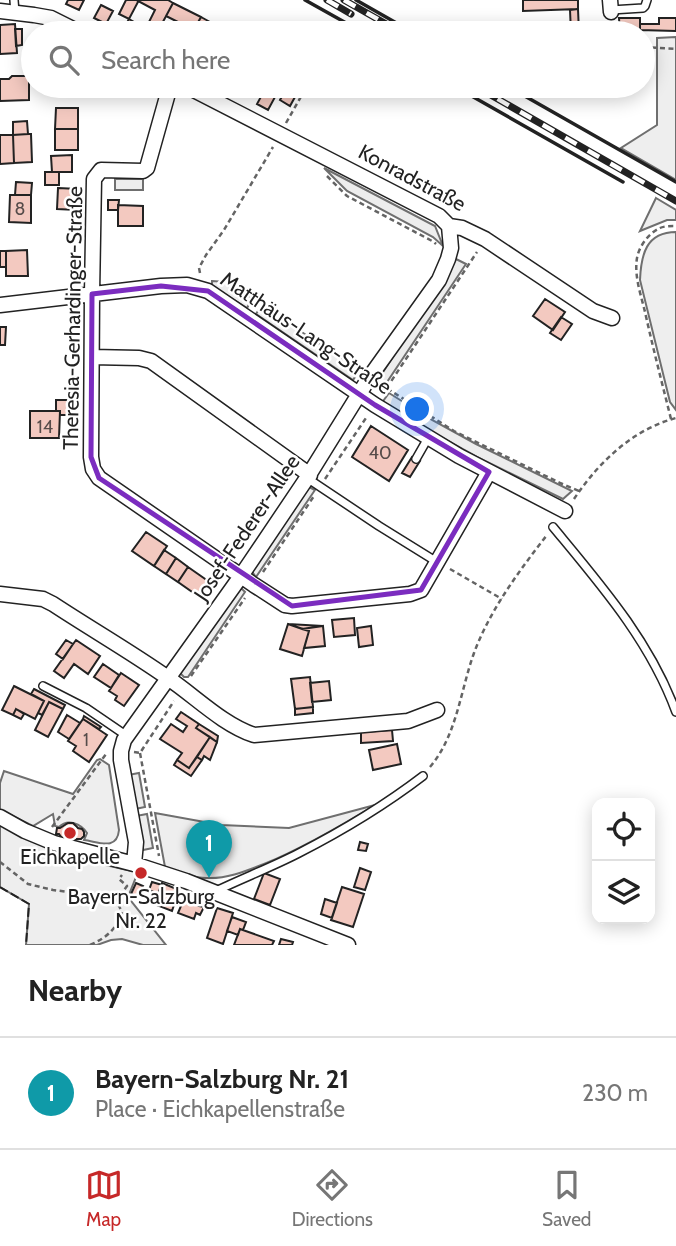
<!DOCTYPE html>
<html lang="en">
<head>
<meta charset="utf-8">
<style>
  body { margin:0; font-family:Cabin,sans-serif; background:#f6f6f6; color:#222 }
  .controls { position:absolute; right:21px; bottom:21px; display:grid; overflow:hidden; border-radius:14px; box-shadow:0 4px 18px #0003 }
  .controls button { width:63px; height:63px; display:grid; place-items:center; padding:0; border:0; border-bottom:2px solid #e0e0e0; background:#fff; color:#222; font:35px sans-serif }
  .you { position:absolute; left:418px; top:410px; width:24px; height:24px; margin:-18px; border:5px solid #fff; border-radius:50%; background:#1a73e8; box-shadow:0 0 0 10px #1a73e833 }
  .badge { display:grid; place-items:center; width:46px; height:46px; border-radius:50%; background:#c62828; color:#fff; font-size:23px; font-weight:700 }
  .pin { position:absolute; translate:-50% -58px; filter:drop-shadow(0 2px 4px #0008) }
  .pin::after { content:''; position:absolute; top:37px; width:24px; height:21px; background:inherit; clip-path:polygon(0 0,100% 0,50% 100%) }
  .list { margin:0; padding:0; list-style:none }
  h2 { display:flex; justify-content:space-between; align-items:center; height:91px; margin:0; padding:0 28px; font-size:30px }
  h2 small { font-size:23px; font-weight:400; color:#767676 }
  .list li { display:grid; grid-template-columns:46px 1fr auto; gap:21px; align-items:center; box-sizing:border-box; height:112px; padding:0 28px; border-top:2px solid #e0e0e0 }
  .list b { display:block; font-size:26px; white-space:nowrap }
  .list p { margin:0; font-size:23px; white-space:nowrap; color:#767676 }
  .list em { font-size:23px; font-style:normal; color:#767676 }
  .icon { flex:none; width:38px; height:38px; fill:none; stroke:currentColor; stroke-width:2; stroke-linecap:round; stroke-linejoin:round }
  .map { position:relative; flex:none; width:676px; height:945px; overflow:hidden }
  .search { position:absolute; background:#fff; box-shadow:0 4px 18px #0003; left:21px; right:21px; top:21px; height:77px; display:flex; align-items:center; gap:18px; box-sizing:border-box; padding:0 24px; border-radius:38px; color:#767676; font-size:26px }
  .sheet { height:203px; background:#fff }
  nav { display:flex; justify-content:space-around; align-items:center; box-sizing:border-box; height:98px; border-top:2px solid #e0e0e0; background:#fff; font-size:19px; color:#767676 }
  nav a { display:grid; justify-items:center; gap:4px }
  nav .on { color:#c62828 }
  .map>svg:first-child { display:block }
  .green { fill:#eee; stroke:#6f6f6f; stroke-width:2 }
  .parking { fill:#ededed; stroke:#6f6f6f; stroke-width:2 }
  .building { fill:#f3c9c0; stroke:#222; stroke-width:2 }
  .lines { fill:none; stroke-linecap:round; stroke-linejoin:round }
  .service-casing { stroke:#222; stroke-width:10 }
  .minor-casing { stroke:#222; stroke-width:17 }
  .path { stroke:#646464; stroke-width:2.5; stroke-dasharray:5 3.5; stroke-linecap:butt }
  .service { stroke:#fff; stroke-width:7 }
  .minor { stroke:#fff; stroke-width:14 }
  .rail-casing { stroke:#222; stroke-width:7 }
  .rail { stroke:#fff; stroke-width:4.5; stroke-dasharray:13; stroke-linecap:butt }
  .fence { stroke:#222; stroke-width:2; stroke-dasharray:9 3.5; stroke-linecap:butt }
  .wall { stroke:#222; stroke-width:3.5 }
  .marked { fill:none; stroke:#7b2cbf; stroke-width:5; stroke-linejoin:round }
  .poi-dot { fill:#c62828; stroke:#fff; stroke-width:2.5 }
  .labels { text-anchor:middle; stroke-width:5; stroke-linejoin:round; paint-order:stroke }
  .number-label { font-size:18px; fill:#564c4a }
  .street-label { font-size:21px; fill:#222; stroke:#fff }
  .poi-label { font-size:21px; fill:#222; stroke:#fff }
</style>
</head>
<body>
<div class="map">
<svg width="676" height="945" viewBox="0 0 676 945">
  <rect width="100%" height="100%" fill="#fff"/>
  <path class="green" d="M676 37V180L621 148 657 125V38Z
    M656 198 676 210V220H667L640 231Z
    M676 232V410L670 402 640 280C641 255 646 232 676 232Z
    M307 486 315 490 256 577 253 573V566Z
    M237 589H242L245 592 188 677H184L181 674V670Z
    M100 759 109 765 119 830C117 851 99 842 84 840L87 833C81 824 68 818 59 827L55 826 53 814 33 826 0 810V783L4 771 73 794 97 760Z
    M375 805C339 827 303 848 264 864 246 871 227 879 207 878 192 878 178 872 165 867L155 813 221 825 289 828Z
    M0 825C43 846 90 864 138 872L128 897 166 945H143L122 939 111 940 97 945H26L29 904 0 887Z"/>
  <path class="parking" d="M324 168 435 226 443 246 433 237 347 191Z
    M115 179H143V190H115Z
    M456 259 466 264 383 388 376 383Z
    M212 281 226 282 252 299 247 308 212 286Z
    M262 305 359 371 353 380 256 314Z
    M389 393 432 420 476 444 572 491 563 499 477 457 381 404Z
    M139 773 145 807 135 809 128 775Z
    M147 814 153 848 143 850 136 816Z"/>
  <path class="building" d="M68 0H84L79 10 66 4Z
    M126 0H139L129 19 119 14Z
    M139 0H168L173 3 157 33 146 28 155 10 138 1Z
    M523 0H578V9L523 11Z
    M173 3 201 17 192 33H180L184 25 166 16Z
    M101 5 113 11 106 24 94 18Z
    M578 9 579 33H571L570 10Z
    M201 17 228 32V33H201L194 30Z
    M619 18H640V33H620Z
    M659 18H676V31L640 30V24H659Z
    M129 19 141 26 137 33 122 32Z
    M15 24 17 53 0 54V25Z
    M15 29H22V45L16 46Z
    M12 76H29V100L0 101V79H9Z
    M232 86H246L241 95 230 89Z
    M288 86H301L290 106 280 100Z
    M264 91 275 97 268 110 257 104Z
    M56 108H78V129H55Z
    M27 121 28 134 13 135V122Z
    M55 129H78V150H55Z
    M28 134H31L32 162 14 163 13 135Z
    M0 135H13L14 163 0 164Z
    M72 155V172H52L51 156Z
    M45 172H59V185H45Z
    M16 182 32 183 31 195H15Z
    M58 188 78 189 77 210 57 209Z
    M10 195H31V223L9 222Z
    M108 200H119L118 210H108Z
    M118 205 143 206V226H118Z
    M27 250 28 276H6V251Z
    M0 251H6V267H0Z
    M545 299 565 312 553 330 533 316Z
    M561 317 572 324 561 340 550 333Z
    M0 327H6L5 345H0Z
    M56 400H74L73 415H60V411H56Z
    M30 411H60L59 438H30Z
    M371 426 408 450 389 481 352 457Z
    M412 457 420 461 410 477 402 473Z
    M146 532 167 546 154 566 132 551Z
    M164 550 176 558 166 574 154 566Z
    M176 558 188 567 178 582 166 574Z
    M188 567 208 581 198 596 178 582Z
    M354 618 355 635 334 637 332 620Z
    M288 624 323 626 302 629Z
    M288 624 309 631 302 656 280 649Z
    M323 626 325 646 304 648 309 631 302 629Z
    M371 626 373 645 359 647 357 628Z
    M66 640 73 644 63 659 56 654Z
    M76 640 100 656 88 674 74 664 64 678 54 671Z
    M103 664 119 675 111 688 94 677Z
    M121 673 139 685 124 706 115 700 117 696 109 691Z
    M310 677 313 707 295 709 291 679Z
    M329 681 331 700 312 702 310 683Z
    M14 686 44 701 35 719 16 709 13 715 2 710Z
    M34 689 65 705 63 709 49 702 42 715 38 713 44 701 31 694Z
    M49 702 63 709 48 737 35 730Z
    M313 707V713L295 715V709Z
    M16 709 24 714 21 719 13 715Z
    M181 712 199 724 196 728 210 737 189 768 177 760 182 753 160 739 171 724 183 732 187 726 176 719Z
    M67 715 80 723 69 739 58 732Z
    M84 716 101 727 99 729 83 719Z
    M83 719 107 735 89 762 73 751 76 746 68 741Z
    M199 724 218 736 217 742 196 728Z
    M392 730 393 741 361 743V732Z
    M210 737 217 742 210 760 204 756 202 760 197 757Z
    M397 744 401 764 373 770 369 750Z
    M197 757 202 760 191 776 174 765 177 760 189 768Z
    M68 823H73L78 828 82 829 84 832V836L81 839H76L73 841H64L59 834H56L57 828H60Z
    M360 842 368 844 366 851 358 850Z
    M360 868 371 872 365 890 354 887Z
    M264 873 280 879 270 905 254 899Z
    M152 882 162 885 158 894 149 890Z
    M136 883 143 886 138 897 131 894Z
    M162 883 179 890 172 911 154 904Z
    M342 887 364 894 353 927 331 920Z
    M186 894 202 900 199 906 204 907 200 915 196 913 194 919 178 913Z
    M325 899 337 903 332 918 321 914Z
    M217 908 233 913 223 944 207 938Z
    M232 917 246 922 243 930 240 929 238 935 227 931Z
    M240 929 274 941 272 945H234Z
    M281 939 293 942 292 945H279Z"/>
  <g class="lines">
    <g class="service-casing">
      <path id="service" d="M14 0 15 13
        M611 10 643 8 645 6 647 0
        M416 459 428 438
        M307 478 379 526 437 562
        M553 527C601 585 650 641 676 712
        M43 686 86 708 127 736
        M216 891C243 878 272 867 299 853 342 831 385 805 423 776"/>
    </g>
    <g class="minor-casing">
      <path id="minor" d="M610 0 611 12
        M0 11 34 15 51 18 81 33
        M170 86 147 168 143 171 101 170 94 179 92 294 91 457 93 469 99 478 254 585 285 605 292 606 410 594 421 590 489 472
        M186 86 439 216 449 226 462 228 485 239 593 311 612 318
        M0 305 161 286 187 285 208 291 375 405 459 456 565 511
        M92 357 139 358 151 361 310 475
        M0 594 43 599 53 604C91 629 131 652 168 678 196 697 222 724 254 735L408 721 437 710
        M0 817 25 831 54 843 134 864 186 881 348 945
        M134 864 136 842 121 760V751L124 740 241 576 307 478 369 378 439 280 448 259 451 248 449 226"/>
    </g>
    <path class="path" d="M613 26 614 33
      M93 29 103 33
      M643 47 676 49
      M286 123 307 86
      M327 176 347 196 434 242 436 244
      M200 273 199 268 206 255 224 230 273 147
      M380 384 454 431 560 483 579 491
      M382 395 477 252
      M671 419C662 383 653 348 645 312 641 295 634 276 637 258 639 246 649 233 660 228 664 226 671 226 676 226
      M325 479 366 418
      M574 499C598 463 633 429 676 418
      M450 569 502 599
      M263 572 314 496
      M191 676 245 598
      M134 752 140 753 174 701
      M140 753 159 856
      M430 767C457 735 460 692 474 653 490 610 519 571 547 535
      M52 827 106 754
      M0 862 28 884 53 890 115 898
      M90 945C106 938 117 929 122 912L115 898 122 893 127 886 119 879 122 875"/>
    <use href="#service" class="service"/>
    <use href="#minor" class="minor"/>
    <g class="rail-casing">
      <path id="rail" d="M327 0 351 14
        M344 0 402 33
        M475 86 676 201"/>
    </g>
    <use href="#rail" class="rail"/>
    <path class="fence" d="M0 887 29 904 26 945"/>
    <path class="wall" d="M305 0 364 33
      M356 0 414 33
      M454 86 623 182
      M507 86 676 182"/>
  </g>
  <path class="marked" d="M161 286 208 291 375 405 489 472 421 590 292 606 99 478 91 457 92 294Z"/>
  <g class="poi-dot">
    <circle cx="70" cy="833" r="7"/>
    <circle cx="141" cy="873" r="7"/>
  </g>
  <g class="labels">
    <g class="number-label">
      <text x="20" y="215">8</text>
      <text x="45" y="433">14</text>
      <text x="380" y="459">40</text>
      <text x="86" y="746">1</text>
    </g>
    <g class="street-label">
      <text transform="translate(412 178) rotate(28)" y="7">Konradstraße</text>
      <text transform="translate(73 318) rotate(-89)" y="7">Theresia-Gerhardinger-Straße</text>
      <text transform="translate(306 333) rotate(34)" y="7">Matthäus-Lang-Straße</text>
      <text transform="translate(247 528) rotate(-56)" y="7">Josef-Federer-Allee</text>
    </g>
    <g class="poi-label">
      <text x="70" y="864">Eichkapelle</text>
      <text x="141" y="904">Bayern-Salzburg<tspan x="141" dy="24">Nr. 22</tspan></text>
    </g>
  </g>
</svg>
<div class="controls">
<button><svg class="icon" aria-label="locate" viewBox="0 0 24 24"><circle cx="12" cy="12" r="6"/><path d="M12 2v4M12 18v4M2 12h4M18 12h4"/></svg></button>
<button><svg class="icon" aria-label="layers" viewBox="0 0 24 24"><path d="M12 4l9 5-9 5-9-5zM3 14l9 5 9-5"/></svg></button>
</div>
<div class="you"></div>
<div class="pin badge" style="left:209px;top:878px;background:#0f9aa8">1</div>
<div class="search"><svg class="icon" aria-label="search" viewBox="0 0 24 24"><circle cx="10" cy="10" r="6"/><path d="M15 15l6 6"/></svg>Search here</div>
</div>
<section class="sheet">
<h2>Nearby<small></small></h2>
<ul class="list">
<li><span class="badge" style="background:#0f9aa8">1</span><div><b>Bayern-Salzburg Nr. 21</b><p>Place · Eichkapellenstraße</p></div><em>230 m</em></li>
</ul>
</section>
<nav>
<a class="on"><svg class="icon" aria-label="map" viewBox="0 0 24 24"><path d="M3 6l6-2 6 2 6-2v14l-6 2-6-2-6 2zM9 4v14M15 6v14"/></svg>Map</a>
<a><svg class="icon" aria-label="directions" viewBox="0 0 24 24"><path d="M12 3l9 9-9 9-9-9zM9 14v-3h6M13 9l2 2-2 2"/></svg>Directions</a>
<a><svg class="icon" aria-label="saved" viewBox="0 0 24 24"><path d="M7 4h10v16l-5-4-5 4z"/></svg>Saved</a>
</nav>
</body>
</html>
